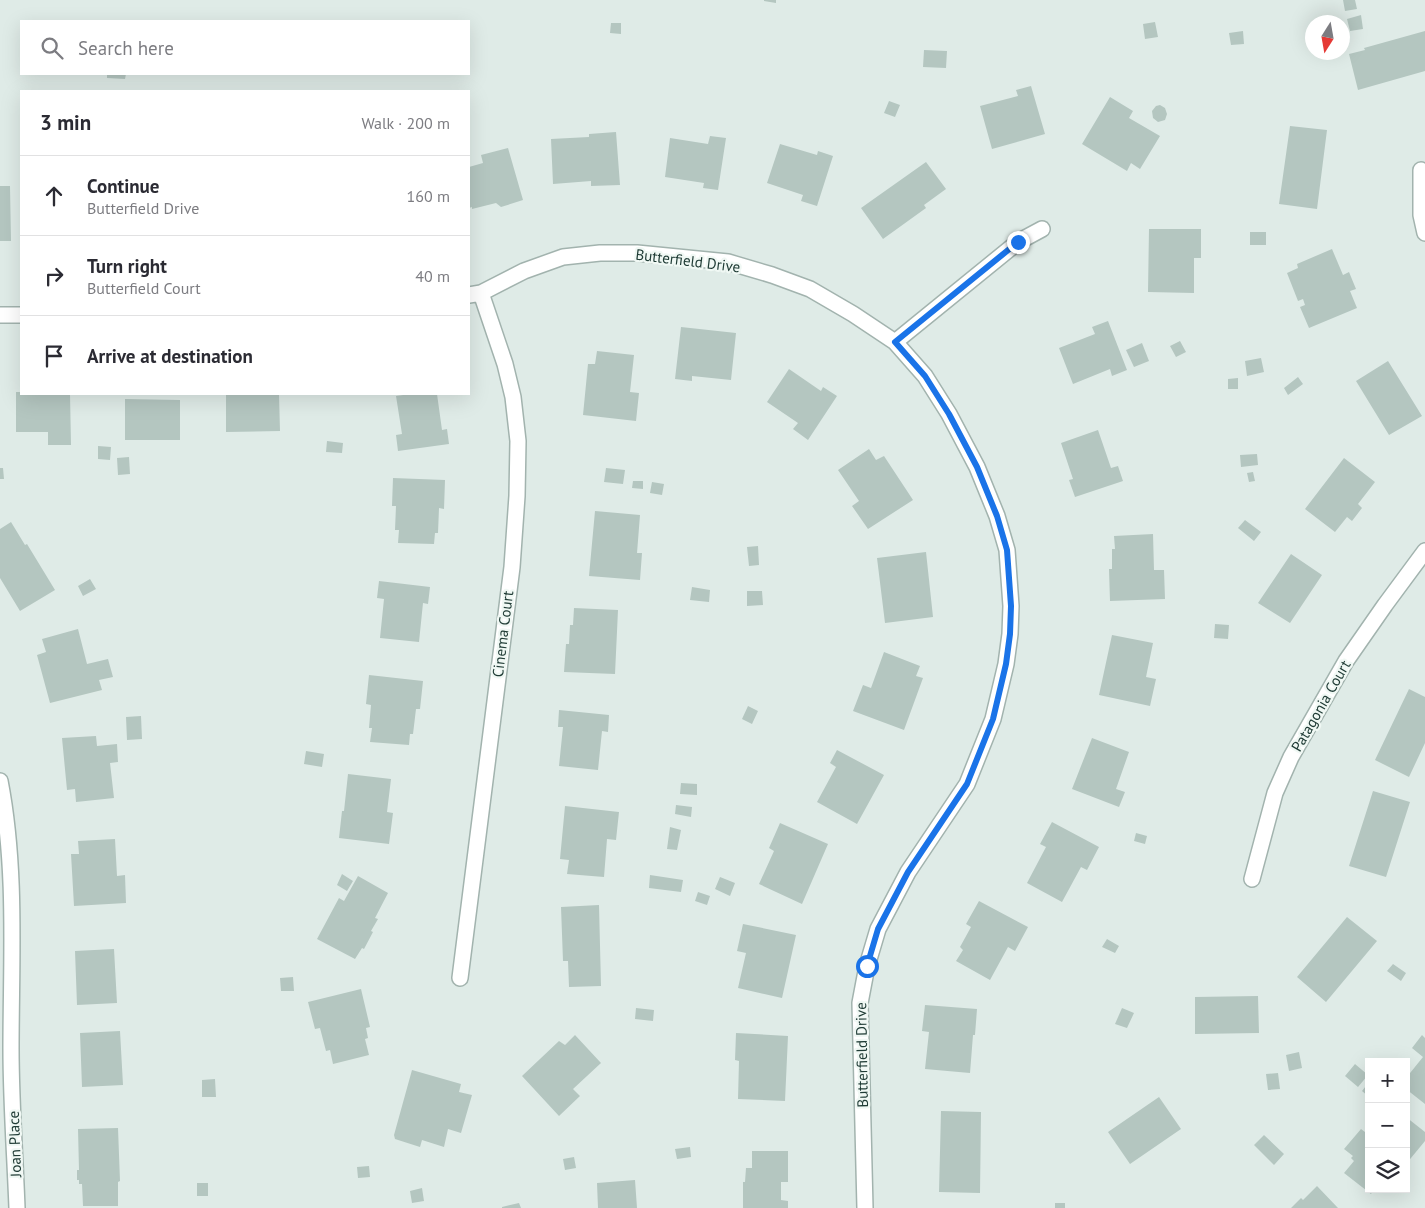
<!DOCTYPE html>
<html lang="en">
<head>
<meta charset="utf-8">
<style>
  body { margin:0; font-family:"PT Sans",sans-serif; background:#f2f2f3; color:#2b2b33 }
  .controls { position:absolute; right:15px; bottom:15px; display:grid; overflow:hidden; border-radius:0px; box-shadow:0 5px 20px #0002 }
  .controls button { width:45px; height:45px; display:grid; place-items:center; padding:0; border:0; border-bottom:1px solid #e1e1e2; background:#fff; color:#2b2b33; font:25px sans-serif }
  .compass { position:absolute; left:1305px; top:15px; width:45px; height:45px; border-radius:50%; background:#fff; box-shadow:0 5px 20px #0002; rotate:191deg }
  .stop { position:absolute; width:15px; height:15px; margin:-11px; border:4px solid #1a73e8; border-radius:50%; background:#fff }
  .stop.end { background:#1a73e8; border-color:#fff; box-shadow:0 1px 5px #0008 }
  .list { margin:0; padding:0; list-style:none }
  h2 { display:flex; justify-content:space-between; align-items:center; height:65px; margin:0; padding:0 20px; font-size:21px }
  h2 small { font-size:16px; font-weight:400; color:#7c7c81 }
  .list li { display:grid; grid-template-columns:32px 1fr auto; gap:15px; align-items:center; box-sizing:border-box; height:80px; padding:0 20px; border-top:1px solid #e1e1e2 }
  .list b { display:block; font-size:19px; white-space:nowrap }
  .list p { margin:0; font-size:16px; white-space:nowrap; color:#7c7c81 }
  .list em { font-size:16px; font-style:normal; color:#7c7c81 }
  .icon { flex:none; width:28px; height:28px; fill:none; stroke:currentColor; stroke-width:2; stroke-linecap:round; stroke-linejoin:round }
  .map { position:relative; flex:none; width:1425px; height:1208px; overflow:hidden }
  .search { position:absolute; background:#fff; box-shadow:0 5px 20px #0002; left:20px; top:20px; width:450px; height:55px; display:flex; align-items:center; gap:12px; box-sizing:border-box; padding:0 18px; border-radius:0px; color:#7c7c81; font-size:19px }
  .panel { position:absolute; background:#fff; box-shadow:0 5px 20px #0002; left:20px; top:90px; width:450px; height:305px; border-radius:0px }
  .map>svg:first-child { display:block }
  .building { fill:#b4c6c0 }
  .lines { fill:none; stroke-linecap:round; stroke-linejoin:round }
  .minor-casing { stroke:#a2b3ae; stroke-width:18 }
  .minor { stroke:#fff; stroke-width:15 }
  .route { stroke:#1a73e8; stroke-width:6 }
  .labels { text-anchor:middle; stroke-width:4.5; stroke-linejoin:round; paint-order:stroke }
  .street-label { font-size:15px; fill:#203c36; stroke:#f0f8f4 }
</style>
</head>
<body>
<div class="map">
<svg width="1425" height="1208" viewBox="0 0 1425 1208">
  <rect width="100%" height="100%" fill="#dfebe7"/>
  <path class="building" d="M764 0H776V3L764 1Z
    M1343 0H1355L1357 9 1345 11Z
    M1361 15 1363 29 1350 31 1347 19Z
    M1155 22 1158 37 1145 39 1143 24Z
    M611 23H621V34L610 33Z
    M1243 31 1244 44 1231 45 1229 33Z
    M1425 31V71L1358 90 1349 54 1365 50 1364 48Z
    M924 50 947 51 946 68 923 67Z
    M107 74H126L125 79 107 78Z
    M1031 86 1045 134 992 149 980 106 1018 96 1016 90Z
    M1110 97 1133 111 1129 118 1160 136 1140 169 1131 163 1127 171 1082 144Z
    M889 101 900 105 895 117 884 113Z
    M1160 105 1165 108 1167 114 1165 120 1158 122 1153 118 1152 111 1156 106Z
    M1290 126 1327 130 1317 209 1279 204Z
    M616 132 620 185 591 186V181L553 184 551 139 589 137V134Z
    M710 136 726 138 718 190 703 188 704 183 665 177 670 138 708 144Z
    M780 144 817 155 818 151 833 156 817 206 801 201 803 195 767 183Z
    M508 148 523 200 501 207 496 203 472 209V207L469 208V167L483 163 481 155Z
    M926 162 946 189 924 205 926 208 883 239 861 208Z
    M0 186H10L11 241H0Z
    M1149 229H1201V258H1194V293L1148 292Z
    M1250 232H1266V245H1250Z
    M1332 249 1343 275 1349 272 1356 289 1350 291 1357 308 1309 328 1300 307 1305 305 1303 299 1298 301 1287 273 1298 268 1297 264Z
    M1108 321 1127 370 1112 376 1110 369 1073 384 1059 348 1095 334 1092 327Z
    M681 327 736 333 731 380 692 376V381L675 379Z
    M1180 341 1186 352 1176 357 1170 346Z
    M1142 343 1149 361 1134 367 1126 350Z
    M597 351 634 355 630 392 639 393 636 421 583 415 588 364H595Z
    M1261 358 1264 372 1247 376 1245 361Z
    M1388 361 1422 416 1389 435 1356 381Z
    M789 369 821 391 823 387 837 396 808 440 793 429 798 423 767 402Z
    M1298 377 1303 384 1288 395 1284 388Z
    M1238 378V389H1228V379Z
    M16 392H21V394H70L71 445H48V432H16Z
    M226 394H279L280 431 226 432Z
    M410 394H437L442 430 447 429 449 444 398 451 396 435 402 434 396 396Z
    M125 399 180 400V440H125Z
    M1098 430 1111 468 1118 466 1123 481 1075 497 1069 480 1073 479 1061 443Z
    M327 441 343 443 342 453 326 452Z
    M98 446 111 447 110 460 98 459Z
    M869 449 876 460 884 456 913 500 868 529 852 506 859 501 838 470Z
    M1257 454 1258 465 1241 467 1240 455Z
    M129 457 130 474 118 475 117 458Z
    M1344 458 1375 482 1358 504 1362 508 1352 521 1347 517 1335 532 1305 509Z
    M0 468H3L4 479H0Z
    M606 468 625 470 623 484 604 482Z
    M1253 472 1255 481 1249 482 1247 473Z
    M393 478 445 480 444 509 439 508 438 533H435L434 544 398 543 399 530H395L396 506H392Z
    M633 481H643V489L632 488Z
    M652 482 664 484 662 495 650 493Z
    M595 511 640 515 637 553H642L640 580 589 576Z
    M1245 520 1261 532 1254 541 1238 528Z
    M11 522 25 545 27 544 55 590 20 611 0 578V529Z
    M1153 534 1154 570H1164L1165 599 1110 601 1109 569H1112V549H1115L1114 536Z
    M758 546 759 565 749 566 747 547Z
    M926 552 933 617 885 623 877 558Z
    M1291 554 1322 575 1290 623 1258 603Z
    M90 579 96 589 83 596 78 586Z
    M379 581 430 587 428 604 423 603 419 642 380 638 384 599 377 598Z
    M692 587 710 590 709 602 690 600Z
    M747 591H762L763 605 747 606Z
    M574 608 618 610 615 674 564 672 566 644H569L570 625H573Z
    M1215 624 1229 625 1228 639 1214 638Z
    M78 629 87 664 108 659 113 677 99 680 102 690 50 703 37 655 46 652 42 639Z
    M1112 635 1153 643 1146 677 1156 679 1150 706 1099 695Z
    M884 652 920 666 916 676 923 678 904 730 853 711 863 685 871 688Z
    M369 675 423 681 420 709H416L413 734H410L409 745 370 742 372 728H369L371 705 366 704Z
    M1409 689 1425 697V743L1409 777 1375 760Z
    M748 706 758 711 752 724 742 719Z
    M559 710 609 715 608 732 602 731 598 770 559 766 563 727H558Z
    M141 716 142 739 127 740 126 717Z
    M96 736 97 746 117 744 118 762 110 763 114 798 76 802 75 789 67 790 62 738Z
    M1092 738 1129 752 1116 789 1125 792 1119 807 1072 789Z
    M837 750 884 775 857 824 817 802 836 767 830 763Z
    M306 751 324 754 322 767 304 764Z
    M348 774 391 779 387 812 393 813 389 844 339 838 342 811H344Z
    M681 783 697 784V795L680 794Z
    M1373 791 1410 802 1386 877 1349 866Z
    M676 805 692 807 691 817 675 814Z
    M565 806 619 812 616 840 607 839 604 877 567 874 569 860 560 859Z
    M1052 822 1099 847 1087 870 1081 867 1062 902 1027 883 1046 847 1040 844Z
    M780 823 828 844 802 904 759 884 774 851 769 848Z
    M670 827 681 830 677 850 667 849Z
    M1136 833 1147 836 1145 844 1134 841Z
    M115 839 117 876 125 875 126 903 74 906 71 854H79L78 841Z
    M342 874 353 881 347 891 337 885Z
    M650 875 683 880 681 892 649 888Z
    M358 876 388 893 375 918 378 919 371 931 373 932 364 949 362 948 355 959 317 939 339 898 344 901Z
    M720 877 735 883 730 896 715 889Z
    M698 892 710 896 707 905 695 901Z
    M979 901 1028 927 1015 951 1008 947 990 980 956 961 963 950 960 947 971 927 966 924Z
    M599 905 601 986 569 987 568 961H563L561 907Z
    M1347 917 1377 941 1326 1002 1297 977Z
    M743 924 796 935 782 998 738 988 746 953 737 951Z
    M1107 939 1119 946 1115 953 1102 947Z
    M114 949 117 1003 77 1005 75 951Z
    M1393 964 1406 973 1401 981 1387 971Z
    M293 977 294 991H281L280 978Z
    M361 989 370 1027 366 1028 368 1038 365 1039 369 1055 333 1064 330 1050 326 1051 320 1028 315 1029 308 1002Z
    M1258 996 1259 1033 1195 1034V997Z
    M925 1005 977 1009 975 1035H973L970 1073 925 1069 929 1032 922 1031Z
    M636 1008 654 1010 653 1021 635 1019Z
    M1122 1008 1134 1013 1127 1028 1115 1024Z
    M120 1031 123 1085 82 1087 80 1033Z
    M736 1033 788 1036 785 1101 738 1099 739 1061 735 1060Z
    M575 1035 601 1063 573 1089 580 1096 559 1116 522 1076 559 1041 565 1045Z
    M1422 1035 1425 1038V1104L1406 1089V1078L1423 1057 1412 1048Z
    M1299 1052 1302 1068 1289 1071 1286 1055Z
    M1355 1064 1368 1075 1358 1087 1345 1076Z
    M412 1070 461 1084 459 1092 472 1095 461 1133 448 1129 444 1147 422 1140 420 1147 395 1139 394 1135Z
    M1278 1073 1280 1089 1268 1090 1266 1074Z
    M215 1079 216 1097H202V1080Z
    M1369 1082V1097L1362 1091Z
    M1159 1097 1181 1129 1130 1164 1108 1132Z
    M941 1111 981 1112 980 1193 939 1192Z
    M1406 1117 1425 1132V1141L1406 1164Z
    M118 1128 120 1181 118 1182V1206H83L82 1184H79V1180H77V1170H79L78 1129Z
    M1361 1129 1369 1135V1189H1374L1371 1194 1344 1173 1354 1161 1351 1158 1353 1156 1344 1149Z
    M1264 1135 1284 1154 1274 1165 1254 1145Z
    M690 1147 691 1157 677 1159 675 1149Z
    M752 1151H788V1182H781V1200L788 1201V1208H743V1182H745L746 1168H752Z
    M574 1157 576 1168 565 1170 563 1159Z
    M369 1166 370 1177 358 1178 357 1167Z
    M635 1180 637 1208H598L597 1183Z
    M197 1183H208V1196H197Z
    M1317 1186 1338 1208H1291L1301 1198 1303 1200Z
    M422 1188 424 1201 412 1203 410 1191Z
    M519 1203 521 1208H502V1207Z
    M1055 1203H1065V1208H1055Z"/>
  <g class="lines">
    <g class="minor-casing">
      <path id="minor" d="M1421 170V215L1425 233
        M469 295 481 293 524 271 563 257 600 253H637L728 262 772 275 810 289 853 314 895 342 925 376 949 414 977 467 997 516 1007 550 1011 606 1010 634 1006 664 993 719 967 784 908 872 878 929 867 966 860 1003 865 1208
        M0 315H21
        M895 342 1018 242 1042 229
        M0 781C17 869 11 960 11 1049 11 1102 15 1155 17 1208
        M1252 879 1275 793 1291 757 1346 661 1385 605 1425 551
        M460 978 512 567 517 496 518 441 513 397 505 364 481 293"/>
    </g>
    <use href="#minor" class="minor"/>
  </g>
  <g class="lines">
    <path class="route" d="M867 966 878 929 908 872 967 784 993 719 1006 664 1010 634 1011 606 1007 550 997 516 977 467 949 414 925 376 895 342 1018 242"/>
  </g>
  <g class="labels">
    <g class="street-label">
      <text transform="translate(688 261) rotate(7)" y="5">Butterfield Drive</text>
      <text transform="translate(503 634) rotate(-83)" y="5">Cinema Court</text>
      <text transform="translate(1321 706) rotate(-60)" y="5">Patagonia Court</text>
      <text transform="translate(862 1055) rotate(-91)" y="5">Butterfield Drive</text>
      <text transform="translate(15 1144) rotate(-92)" y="5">Joan Place</text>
    </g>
  </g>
</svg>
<div class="controls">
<button>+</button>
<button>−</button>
<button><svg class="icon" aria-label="layers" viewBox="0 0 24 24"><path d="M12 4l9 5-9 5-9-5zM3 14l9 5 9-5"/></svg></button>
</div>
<svg class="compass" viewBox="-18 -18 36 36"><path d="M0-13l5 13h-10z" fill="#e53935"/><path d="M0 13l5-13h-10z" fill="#7c7c81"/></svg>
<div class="stop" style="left:867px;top:966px"></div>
<div class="stop end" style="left:1018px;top:242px"></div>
<div class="search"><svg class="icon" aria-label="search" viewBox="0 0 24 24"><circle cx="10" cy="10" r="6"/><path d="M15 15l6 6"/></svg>Search here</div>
<section class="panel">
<h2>3 min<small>Walk · 200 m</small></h2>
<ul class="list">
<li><svg class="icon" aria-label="ahead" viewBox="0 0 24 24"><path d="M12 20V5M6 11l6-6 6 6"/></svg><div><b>Continue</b><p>Butterfield Drive</p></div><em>160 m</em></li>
<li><svg class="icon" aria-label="right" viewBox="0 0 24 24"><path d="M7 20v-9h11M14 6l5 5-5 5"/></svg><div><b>Turn right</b><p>Butterfield Court</p></div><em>40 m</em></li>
<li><svg class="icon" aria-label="arrive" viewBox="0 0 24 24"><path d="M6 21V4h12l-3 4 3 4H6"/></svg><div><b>Arrive at destination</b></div></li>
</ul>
</section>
</div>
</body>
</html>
